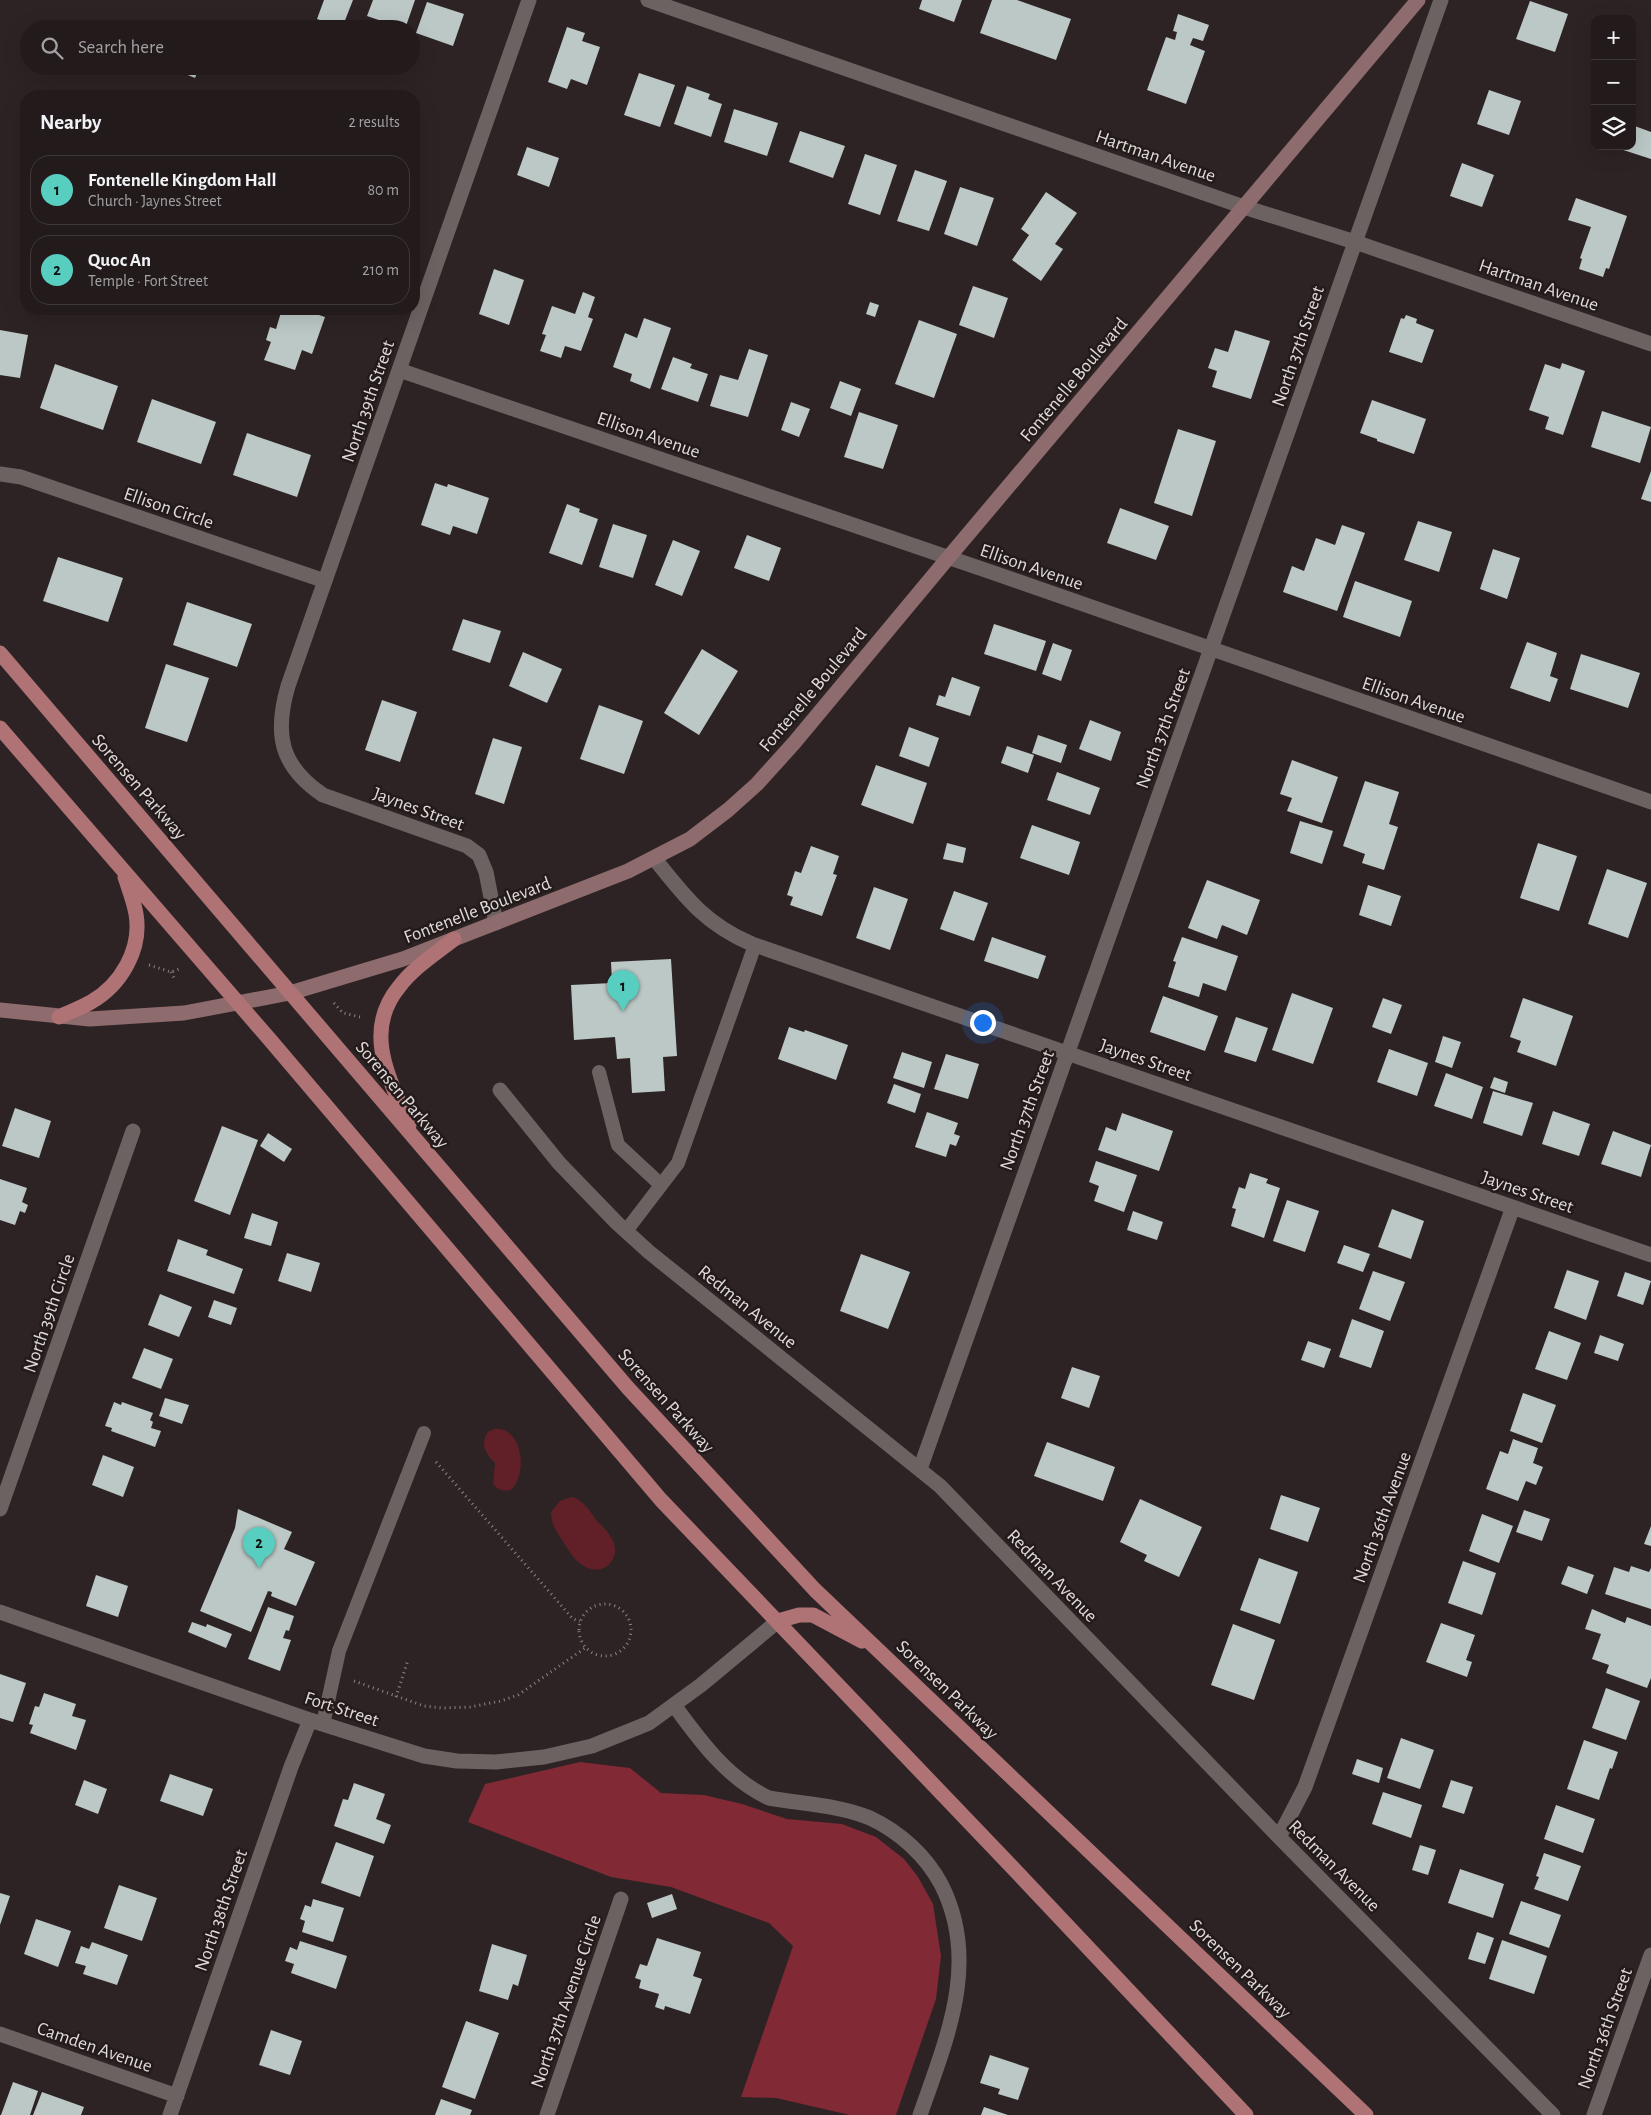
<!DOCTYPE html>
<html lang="en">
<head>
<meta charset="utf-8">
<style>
  body { margin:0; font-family:"Alegreya Sans",sans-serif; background:#2e2728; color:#f1f3f6 }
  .controls { position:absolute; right:15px; top:15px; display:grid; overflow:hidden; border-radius:10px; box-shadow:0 5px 20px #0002 }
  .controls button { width:45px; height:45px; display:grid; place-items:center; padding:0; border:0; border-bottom:1px solid #3f383a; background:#221a1b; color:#f1f3f6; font:25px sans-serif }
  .you { position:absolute; left:982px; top:1022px; width:18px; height:18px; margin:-12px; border:4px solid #fff; border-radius:50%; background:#1a73e8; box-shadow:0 0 0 8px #1a73e833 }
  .badge { display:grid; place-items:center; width:32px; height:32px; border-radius:50%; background:#58cec0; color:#111; font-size:16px; font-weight:700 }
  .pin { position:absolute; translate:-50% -41px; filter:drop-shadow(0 1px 2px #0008) }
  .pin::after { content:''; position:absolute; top:26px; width:18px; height:15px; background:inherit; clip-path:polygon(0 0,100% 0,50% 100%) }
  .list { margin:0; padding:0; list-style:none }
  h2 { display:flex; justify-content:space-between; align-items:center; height:65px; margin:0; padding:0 20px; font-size:21px }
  h2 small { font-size:16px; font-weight:400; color:#a2a1a3 }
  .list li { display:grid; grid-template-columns:32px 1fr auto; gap:15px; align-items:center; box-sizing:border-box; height:70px; margin:0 10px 10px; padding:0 10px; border:1px solid #3f383a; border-radius:20px }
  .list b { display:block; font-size:19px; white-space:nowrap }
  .list p { margin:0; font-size:16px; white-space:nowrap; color:#a2a1a3 }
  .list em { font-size:16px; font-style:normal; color:#a2a1a3 }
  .icon { flex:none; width:28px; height:28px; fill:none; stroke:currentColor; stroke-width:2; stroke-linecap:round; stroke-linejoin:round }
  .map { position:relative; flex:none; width:1651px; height:2115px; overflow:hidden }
  .search { position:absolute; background:#221a1b; box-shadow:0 5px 20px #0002; left:20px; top:20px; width:400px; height:55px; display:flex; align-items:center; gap:12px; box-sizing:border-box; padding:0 18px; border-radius:28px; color:#a2a1a3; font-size:19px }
  .panel { position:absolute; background:#221a1b; box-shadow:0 5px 20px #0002; left:20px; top:90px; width:400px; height:225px; border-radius:20px }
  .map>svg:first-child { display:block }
  .green { fill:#612027 }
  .forest { fill:#812934 }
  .building { fill:#bbc8c6 }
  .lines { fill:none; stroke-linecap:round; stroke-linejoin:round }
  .path { stroke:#8e8586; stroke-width:3; stroke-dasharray:1 4; stroke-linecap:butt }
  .lane { stroke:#6d6262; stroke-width:14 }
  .street { stroke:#6d6262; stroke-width:15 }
  .secondary { stroke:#8e6b6c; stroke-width:15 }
  .primary { stroke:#af7376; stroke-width:15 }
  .labels { text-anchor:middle; stroke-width:5; stroke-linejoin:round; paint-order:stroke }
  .street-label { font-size:19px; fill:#e1dada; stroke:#231a1a }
</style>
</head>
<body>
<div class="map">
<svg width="1651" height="2115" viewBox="0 0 1651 2115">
  <rect width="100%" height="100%" fill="#2d2324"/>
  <path class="green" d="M494 1429C523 1426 528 1474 511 1490 504 1491 499 1491 493 1484L495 1463C485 1453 480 1444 488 1432Z
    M571 1497C584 1499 591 1514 599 1523 604 1528 610 1534 613 1541 620 1556 608 1573 591 1569 578 1566 570 1553 564 1543 557 1533 551 1524 551 1512L560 1501Z"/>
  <path class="forest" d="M580 1762 630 1768 661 1793 704 1795 742 1804 787 1819 842 1824 876 1837 904 1859 918 1877 933 1904 941 1956 936 1999 896 2115H850L776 2098 741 2097 793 1946 769 1923 671 1887 611 1877 468 1822 485 1784Z"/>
  <path class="building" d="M324 0H353L342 28 317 19Z
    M373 0H415L405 29 367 16Z
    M922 0H962L954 22 919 9Z
    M992 0H1017L1071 19 1056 60 980 33Z
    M1530 1 1568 14 1555 52 1516 39Z
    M427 2 464 14 453 46 416 33Z
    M1178 14 1209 25 1203 41 1193 38 1190 45 1205 51 1186 104 1147 90 1166 37 1175 40 1177 32 1173 31Z
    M567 27 585 33 582 41 600 47 587 85 571 79 567 89 548 82Z
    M186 66 199 68 195 78 183 73Z
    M639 73 675 85 660 127 624 115Z
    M687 86 710 94 708 99 722 104 711 137 674 124Z
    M1489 90 1521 101 1509 135 1477 124Z
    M734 109 778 123 767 156 724 142Z
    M1632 125 1651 132V159L1614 147 1632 146Z
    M800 131 845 146 833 178 789 162Z
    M527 147 559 158 549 187 517 175Z
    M865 154 897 165 880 215 848 204Z
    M1462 163 1494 175 1482 207 1450 196Z
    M915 170 947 181 929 231 897 221Z
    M960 187 994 198 977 246 944 234Z
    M1046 192 1077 213 1055 244 1063 249 1041 281 1012 260 1029 235 1021 229Z
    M1576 198 1627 216 1609 269 1606 268 1603 277 1579 269 1582 259 1580 258 1591 227 1568 220Z
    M494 269 524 280 509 325 479 314Z
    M973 286 1008 298 994 338 959 325Z
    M583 292 595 297 588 317 593 319 581 351 565 346 561 358 540 351 546 335 542 334 552 306 575 314Z
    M870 302 879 305 875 317 866 314Z
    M282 309H301L325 317 312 354 302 350 295 370 264 360 271 342 266 340 270 327 276 329Z
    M1406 315 1417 319 1416 323 1434 330 1422 363 1389 352 1401 318 1404 319Z
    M644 318 671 328 650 389 630 381 632 374 613 367 625 333 637 338Z
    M919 320 957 334 934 398 895 384Z
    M0 330 28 335 20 378 0 375Z
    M1235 330 1270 341 1251 399 1212 387 1217 371 1208 368 1215 348 1228 352Z
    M749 349 768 355 748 417 710 406 720 375 738 380Z
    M673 357 692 364 690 368 708 374 698 402 661 389Z
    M1562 363 1585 371 1563 435 1545 429 1549 417 1529 410 1545 364 1560 369Z
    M55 364 118 386 103 430 40 408Z
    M840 381 861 389 851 416 830 408Z
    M152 399 216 422 201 464 137 442Z
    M1372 400 1426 419 1414 454 1377 441V439L1360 433Z
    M791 402 810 409 799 437 781 430Z
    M1602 411 1651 427 1640 463 1591 447Z
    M859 412 898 425 883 469 844 457Z
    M1178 429 1216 441 1192 516 1154 503Z
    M247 433 311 455 297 497 233 475Z
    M1651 471V502L1641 499Z
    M435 483 447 487 448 484 489 498 477 534 453 526 450 535 421 525Z
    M567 504 580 509 579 512 598 519 582 565 549 553Z
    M1120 508 1169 526 1156 560 1107 543Z
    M1418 521 1452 532 1439 572 1404 560Z
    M613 524 647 535 633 578 599 567Z
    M1342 525 1365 533 1337 611 1283 592 1292 566 1304 571 1316 538 1335 545Z
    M747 535 781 548 769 581 734 568Z
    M673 540 700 551 682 596 655 585Z
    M1493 549 1520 558 1507 599 1480 589Z
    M58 557 123 578 108 622 43 601Z
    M1355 581 1412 601 1400 637 1343 617Z
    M187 602 252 624 237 667 173 645Z
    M463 619 501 631 490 663 452 650Z
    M994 624 1046 641 1036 671 984 654Z
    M1527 642 1557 653 1550 676 1558 679 1550 702 1510 688Z
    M1053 643 1072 650 1061 681 1042 674Z
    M702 649 738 671 699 735 664 713Z
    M523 652 562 669 547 703 509 686Z
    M1581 654 1640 673 1628 708 1570 689Z
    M166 664 209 678 187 742 145 728Z
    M952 677 980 687 970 716 936 705 939 695 945 697Z
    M382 700 417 712 400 762 365 750Z
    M599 705 643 721 624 774 580 759Z
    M1090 720 1121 732 1111 761 1079 749Z
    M909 727 939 738 929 767 899 756Z
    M1038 735 1067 745 1061 763 1032 753Z
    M493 738 522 747 504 804 475 794Z
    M1007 746 1034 755 1028 773 1001 763Z
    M1292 760 1338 777 1322 823 1287 811 1292 798 1280 794Z
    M876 765 927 783 913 824 861 805Z
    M1057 772 1100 788 1090 815 1047 800Z
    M1365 781 1399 792 1389 824 1398 827 1384 870 1362 863 1365 854 1343 846Z
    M1300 821 1333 831 1322 864 1290 853Z
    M1032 825 1080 842 1069 875 1020 858Z
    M947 843 966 848 963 863 943 859Z
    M1538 843 1577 856 1559 911 1520 898Z
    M811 846 839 856 833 874 837 875 822 916 790 905 793 897 787 895 795 871 801 873Z
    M1607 869 1647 883 1628 938 1588 924Z
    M1207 880 1260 900 1247 935 1222 925 1217 939 1188 928Z
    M1368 885 1401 896 1391 926 1359 915Z
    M874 887 908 899 890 950 856 938Z
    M954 891 988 903 974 941 940 929Z
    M992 937 1046 956 1038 979 984 961Z
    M1182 937 1238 956 1226 991 1203 983 1199 997 1168 987 1176 962 1173 961Z
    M671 959 677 1056 663 1057 665 1091 632 1093 630 1058 617 1059 615 1037 574 1040 571 985 612 983 611 962Z
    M1292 993 1333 1008 1313 1064 1272 1050Z
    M1163 996 1218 1016 1205 1051 1150 1032Z
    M1383 998 1402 1005 1391 1034 1372 1027Z
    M1523 998 1573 1016 1556 1066 1517 1052 1521 1041 1510 1037Z
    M1236 1017 1268 1028 1256 1062 1224 1052Z
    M789 1027 804 1032 805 1030 848 1045 836 1080 778 1059Z
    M1443 1036 1461 1042 1452 1068 1435 1062Z
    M1389 1049 1428 1063 1417 1096 1377 1082Z
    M902 1052 932 1062 924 1088 893 1078Z
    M946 1054 979 1064 968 1099 934 1089Z
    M1446 1073 1483 1087 1472 1119 1434 1106Z
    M1494 1077 1508 1082 1505 1093 1490 1088Z
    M894 1084 921 1094 915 1113 887 1103Z
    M1493 1091 1533 1103 1522 1136 1483 1123Z
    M15 1108 51 1121 39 1158 2 1146Z
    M1553 1111 1590 1124 1579 1156 1542 1144Z
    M927 1112 958 1123 954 1134 960 1136 956 1146 950 1144 946 1157 915 1147Z
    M1122 1113 1173 1131 1159 1171 1098 1150 1106 1127 1116 1131Z
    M222 1126 258 1140 230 1215 194 1201Z
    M1613 1131 1651 1145 1641 1177 1601 1164Z
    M268 1133 292 1149 284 1162 260 1146Z
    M1096 1161 1137 1175 1124 1212 1094 1201 1099 1186 1089 1182Z
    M1250 1173 1268 1179 1266 1183 1280 1188 1264 1238 1231 1226 1236 1209 1232 1208 1239 1187 1245 1189Z
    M0 1179 27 1188 22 1202 28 1205 25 1213 20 1211 15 1225 0 1220Z
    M1287 1200 1319 1211 1305 1252 1273 1241Z
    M1392 1209 1424 1221 1411 1259 1378 1247Z
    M1133 1211 1163 1222 1157 1240 1127 1230Z
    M252 1213 278 1222 271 1246 244 1238Z
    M178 1239 208 1250 206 1255 243 1269 234 1294 167 1271Z
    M1344 1245 1370 1254 1363 1272 1337 1263Z
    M287 1253 320 1263 311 1292 278 1281Z
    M861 1254 910 1272 888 1329 840 1311Z
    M1567 1270 1599 1281 1586 1320 1554 1308Z
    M1373 1271 1405 1282 1390 1321 1359 1309Z
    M1625 1272 1651 1281 1643 1305 1617 1296Z
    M160 1294 192 1307 179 1337 148 1325Z
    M214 1300 237 1308 231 1325 208 1317Z
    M1352 1319 1384 1331 1371 1368 1339 1357Z
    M1549 1331 1581 1343 1567 1380 1535 1369Z
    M1600 1335 1624 1344 1618 1361 1594 1353Z
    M1308 1341 1331 1349 1324 1368 1301 1360Z
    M144 1348 173 1359 161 1389 132 1378Z
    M1072 1367 1100 1376 1089 1408 1061 1398Z
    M1523 1393 1556 1405 1542 1443 1510 1431Z
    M165 1398 189 1405 182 1424 159 1416Z
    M114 1402 121 1405 122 1402 153 1413 150 1420 153 1422 151 1428 161 1431 155 1447 111 1431 112 1428 105 1426Z
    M1513 1439 1538 1448 1533 1463 1543 1467 1536 1485 1526 1481 1518 1501 1486 1489 1500 1451 1508 1454Z
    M1047 1442 1115 1467 1103 1501 1034 1476Z
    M103 1455 134 1467 123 1497 92 1485Z
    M1281 1495 1320 1508 1308 1542 1270 1529Z
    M1140 1499 1202 1527 1179 1577 1144 1561 1147 1555 1120 1542Z
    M238 1509 292 1532 284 1549 315 1562 296 1606 271 1596 272 1592 268 1591 251 1632 200 1611 235 1528Z
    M1524 1510 1550 1519 1542 1541 1516 1532Z
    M1482 1514 1513 1526 1499 1563 1469 1551Z
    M1651 1526V1546L1644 1544Z
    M1259 1558 1298 1572 1280 1624 1240 1610Z
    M1463 1561 1496 1573 1482 1615 1448 1603Z
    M1568 1566 1594 1575 1587 1594 1561 1584Z
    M1631 1566 1649 1572 1651 1568V1609L1605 1594 1614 1567 1629 1572Z
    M96 1575 128 1586 118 1617 86 1606Z
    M268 1607 294 1616 289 1631 286 1630 283 1638 291 1640 280 1671 248 1659Z
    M1592 1609 1625 1623 1627 1617 1651 1626V1678L1647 1688 1606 1673 1609 1665 1592 1659 1601 1634 1585 1629Z
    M192 1622 206 1627 207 1624 232 1634 226 1648 188 1632Z
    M1441 1623 1475 1635 1466 1660 1472 1662 1467 1677 1426 1662Z
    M1233 1624 1275 1640 1254 1700 1211 1685Z
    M0 1674 26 1683 13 1722 0 1718Z
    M1606 1688 1640 1701 1626 1740 1592 1728Z
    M44 1693 76 1704 72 1716 86 1720 76 1750 30 1733 33 1725 29 1724 35 1706 39 1707Z
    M1401 1738 1434 1750 1420 1789 1387 1778Z
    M1584 1740 1618 1752 1612 1769 1610 1768 1599 1800 1567 1789Z
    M1357 1759 1383 1768 1379 1783 1352 1774Z
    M170 1774 213 1789 203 1816 160 1801Z
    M84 1780 107 1789 98 1814 75 1805Z
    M1451 1780 1473 1787 1464 1814 1442 1807Z
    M354 1783 385 1794 376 1819 391 1825 384 1844 334 1826 343 1799 348 1800Z
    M1383 1792 1422 1805 1411 1838 1372 1824Z
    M1556 1805 1595 1819 1583 1853 1544 1839Z
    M336 1842 374 1856 360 1897 321 1883Z
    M1420 1845 1436 1850 1428 1875 1412 1870Z
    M1544 1853 1581 1866 1568 1901 1534 1889 1539 1877 1536 1876Z
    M1460 1869 1504 1884 1493 1918 1448 1903Z
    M119 1885 157 1898 142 1941 104 1928Z
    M0 1893 10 1896 0 1925Z
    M672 1894 677 1909 652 1918 647 1903Z
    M313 1899 344 1908 333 1942 302 1932 305 1921 300 1919 305 1905 311 1907Z
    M1521 1901 1561 1915 1549 1948 1509 1934Z
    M36 1919 71 1931 58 1967 24 1954Z
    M1477 1932 1494 1938 1485 1964 1468 1959Z
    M657 1938 701 1952 693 1976 702 1979 690 2014 665 2006 664 2010 655 2007 659 1994 639 1988 641 1980 635 1978 640 1964 647 1966Z
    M1502 1940 1547 1956 1534 1994 1489 1979Z
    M300 1941 347 1956 336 1989 291 1973 294 1964 285 1961 290 1947 297 1950Z
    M92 1942 128 1955 117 1985 83 1974 86 1966 75 1963 81 1946 89 1949Z
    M492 1944 527 1955 518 1986 513 1984 508 2000 479 1991Z
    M466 2021 499 2033 475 2099 442 2087Z
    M271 2030 302 2041 290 2075 259 2065Z
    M990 2055 1029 2068 1018 2100 998 2094 1000 2089 980 2083Z
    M13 2082 38 2091 30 2115H1Z
    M42 2092 84 2107 81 2115H33Z
    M441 2099 472 2110 470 2115H435Z
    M984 2107 1008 2115H981Z"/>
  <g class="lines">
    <path class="path" d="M149 965 171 972 179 969
      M171 972 174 978
      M334 1003 343 1013 360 1017
      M436 1462 573 1619 580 1621
      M579 1630a26 26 0 1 1 52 0a26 26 0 1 1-52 0Z
      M354 1681 424 1706 443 1708 470 1707 501 1701 518 1695 585 1648
      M396 1697 408 1660"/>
    <path class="lane" d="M599 1072 618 1145 661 1185
      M626 1231 678 1163 755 945
      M323 1724 339 1651 424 1433"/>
    <path class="street" d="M648 0 1244 207 1355 242 1651 344
      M399 370 994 573 1651 802
      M0 474 21 477 325 581
      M654 858C685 897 705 924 752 944L1651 1255
      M496 923 486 872 479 855 467 846 323 795C280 766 274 734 288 686L529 0
      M500 1090 559 1163 617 1223 649 1252 940 1486 1279 1837 1553 2115
      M920 1469 1441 0
      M0 1509 133 1131
      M0 1612 310 1720 424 1756 457 1761 496 1762 544 1757 592 1746 649 1723 701 1685 778 1621
      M674 1705C700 1741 728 1779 769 1798 802 1804 839 1805 870 1818 900 1832 926 1856 941 1884 981 1962 946 2040 920 2115
      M1279 1837 1305 1787 1513 1207
      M0 2034 177 2096
      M170 2115 291 1767 310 1720
      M547 2115 621 1899
      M1594 2115 1651 1955"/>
    <path class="secondary" d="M0 1010 90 1019 184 1013 290 993 403 959 454 939 628 871 690 839 728 810 757 784 794 743 948 558 1418 0"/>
    <path class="primary" d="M0 653 628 1388 815 1590 1366 2115
      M0 728 271 1041 661 1500 1012 1867 1246 2115
      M59 1017C69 1012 81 1008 91 1002 121 985 142 949 136 914 134 902 129 889 125 877
      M409 1125C390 1079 362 1032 399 987 413 968 435 954 454 939
      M778 1621 799 1615H813L862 1641"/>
  </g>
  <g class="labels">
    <g class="street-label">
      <text transform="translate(1156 155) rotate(19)" y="7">Hartman Avenue</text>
      <text transform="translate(1539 284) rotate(19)" y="7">Hartman Avenue</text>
      <text transform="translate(1297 346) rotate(-71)" y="7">North 37th Street</text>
      <text transform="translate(1073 379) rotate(-50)" y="7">Fontenelle Boulevard</text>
      <text transform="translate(367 401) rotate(-71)" y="7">North 39th Street</text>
      <text transform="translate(649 434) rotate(19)" y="7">Ellison Avenue</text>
      <text transform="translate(169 507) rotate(19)" y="7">Ellison Circle</text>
      <text transform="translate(1032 566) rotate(19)" y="7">Ellison Avenue</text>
      <text transform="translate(812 689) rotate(-50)" y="7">Fontenelle Boulevard</text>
      <text transform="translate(1414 699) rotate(19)" y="7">Ellison Avenue</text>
      <text transform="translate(1162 728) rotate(-70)" y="7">North 37th Street</text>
      <text transform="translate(140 786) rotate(49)" y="7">Sorensen Parkway</text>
      <text transform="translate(419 808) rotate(20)" y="7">Jaynes Street</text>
      <text transform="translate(477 909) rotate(-21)" y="7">Fontenelle Boulevard</text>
      <text transform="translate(1146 1059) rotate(19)" y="7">Jaynes Street</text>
      <text transform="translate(403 1094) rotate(50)" y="7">Sorensen Parkway</text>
      <text transform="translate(1026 1110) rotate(-70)" y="7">North 37th Street</text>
      <text transform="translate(1528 1191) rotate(19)" y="7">Jaynes Street</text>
      <text transform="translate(748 1306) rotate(39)" y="7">Redman Avenue</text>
      <text transform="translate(48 1313) rotate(-71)" y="7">North 39th Circle</text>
      <text transform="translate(667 1400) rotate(48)" y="7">Sorensen Parkway</text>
      <text transform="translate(1381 1517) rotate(-70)" y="7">North 36th Avenue</text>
      <text transform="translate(1053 1575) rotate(46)" y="7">Redman Avenue</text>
      <text transform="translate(948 1689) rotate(44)" y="7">Sorensen Parkway</text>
      <text transform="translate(342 1708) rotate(18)" y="7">Fort Street</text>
      <text transform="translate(1335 1865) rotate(45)" y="7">Redman Avenue</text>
      <text transform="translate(220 1910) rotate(-71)" y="7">North 38th Street</text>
      <text transform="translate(1241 1968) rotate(44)" y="7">Sorensen Parkway</text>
      <text transform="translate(565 2001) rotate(-71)" y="7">North 37th Avenue Circle</text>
      <text transform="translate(1604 2028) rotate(-70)" y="7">North 36th Street</text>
      <text transform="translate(95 2046) rotate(19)" y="7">Camden Avenue</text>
    </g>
  </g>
</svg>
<div class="controls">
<button>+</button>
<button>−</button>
<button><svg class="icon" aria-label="layers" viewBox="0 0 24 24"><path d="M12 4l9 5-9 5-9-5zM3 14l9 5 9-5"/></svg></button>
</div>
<div class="you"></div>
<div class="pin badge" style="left:623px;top:1011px">1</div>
<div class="pin badge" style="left:259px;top:1568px">2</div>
<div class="search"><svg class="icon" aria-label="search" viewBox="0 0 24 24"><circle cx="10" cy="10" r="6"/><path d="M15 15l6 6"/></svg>Search here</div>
<section class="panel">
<h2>Nearby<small>2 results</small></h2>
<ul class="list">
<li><span class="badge">1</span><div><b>Fontenelle Kingdom Hall</b><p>Church · Jaynes Street</p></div><em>80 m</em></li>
<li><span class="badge">2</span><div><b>Quoc An</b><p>Temple · Fort Street</p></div><em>210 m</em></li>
</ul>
</section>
</div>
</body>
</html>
